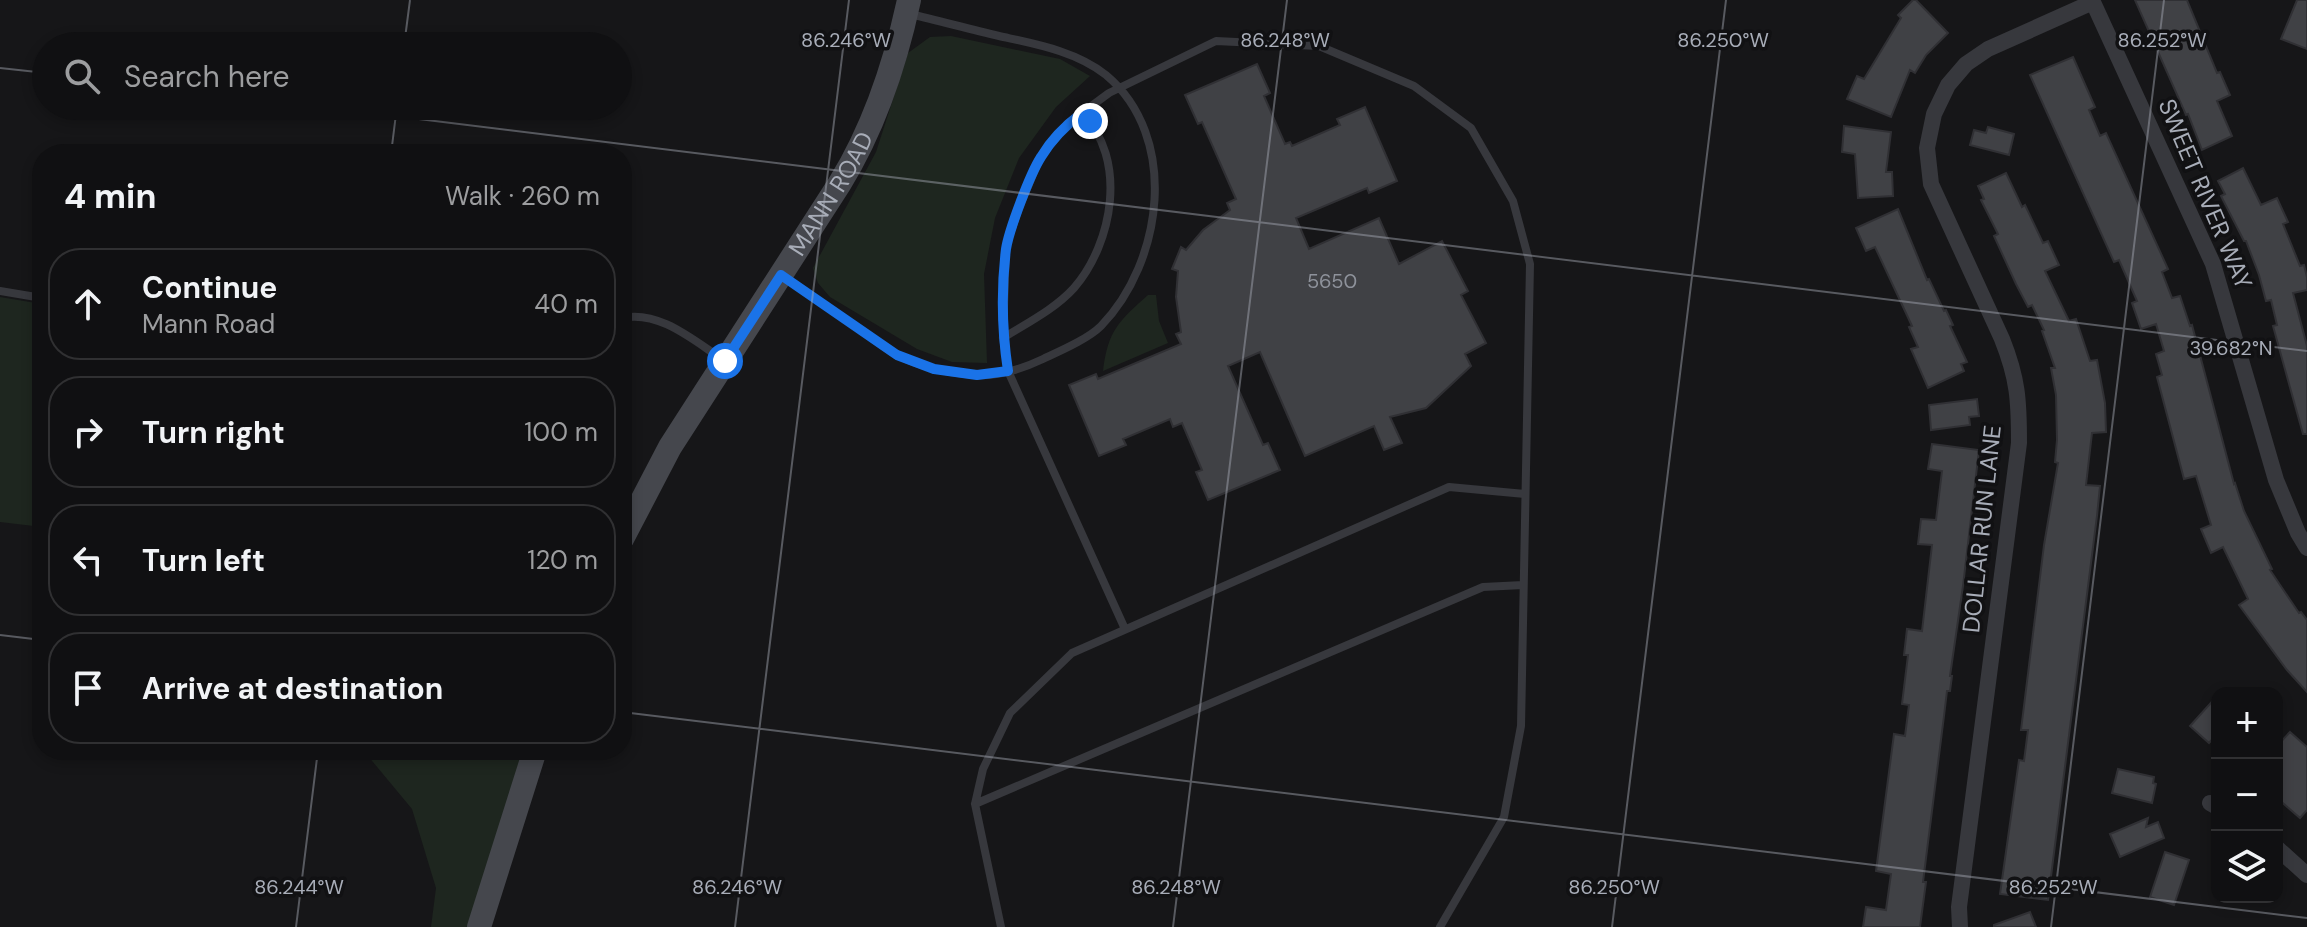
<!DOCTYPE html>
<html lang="en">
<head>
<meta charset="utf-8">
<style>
  body { margin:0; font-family:"DM Sans",sans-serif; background:#19191b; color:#f1f3f6 }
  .controls { position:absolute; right:24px; bottom:24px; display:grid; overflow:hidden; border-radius:16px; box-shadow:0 4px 12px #0003 }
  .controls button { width:72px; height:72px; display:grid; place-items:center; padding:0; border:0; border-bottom:2px solid #303032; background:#101012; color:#f1f3f6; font:40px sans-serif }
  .stop { position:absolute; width:24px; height:24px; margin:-18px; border:6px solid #1a73e8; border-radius:50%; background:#fff }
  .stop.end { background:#1a73e8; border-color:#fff; box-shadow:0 2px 8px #0008 }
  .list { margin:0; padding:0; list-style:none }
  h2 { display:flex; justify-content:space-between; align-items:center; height:104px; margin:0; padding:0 32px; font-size:34px }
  h2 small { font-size:26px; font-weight:400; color:#9c9d9f }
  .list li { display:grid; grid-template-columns:52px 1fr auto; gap:24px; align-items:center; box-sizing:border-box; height:112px; margin:0 16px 16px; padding:0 16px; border:2px solid #303032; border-radius:32px }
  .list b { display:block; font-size:30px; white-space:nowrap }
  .list p { margin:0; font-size:26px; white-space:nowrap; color:#9c9d9f }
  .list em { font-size:26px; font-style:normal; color:#9c9d9f }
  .icon { flex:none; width:44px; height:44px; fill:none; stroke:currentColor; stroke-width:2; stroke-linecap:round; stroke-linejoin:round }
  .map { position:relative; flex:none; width:2307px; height:927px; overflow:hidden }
  .search { position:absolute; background:#101012; box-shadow:0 4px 12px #0003; left:32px; top:32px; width:600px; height:88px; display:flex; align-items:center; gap:20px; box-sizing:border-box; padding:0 28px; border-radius:44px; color:#9c9d9f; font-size:30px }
  .panel { position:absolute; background:#101012; box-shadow:0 4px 12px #0003; left:32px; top:144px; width:600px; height:616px; border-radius:32px }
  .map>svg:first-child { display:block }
  .green { fill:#1e261f }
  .building { fill:#404145; stroke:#303034; stroke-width:2 }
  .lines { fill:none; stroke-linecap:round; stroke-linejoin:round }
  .lane { stroke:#37383d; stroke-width:8 }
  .street { stroke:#37383d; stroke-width:16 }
  .secondary { stroke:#45474d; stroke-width:24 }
  .route { stroke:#1a73e8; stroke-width:10 }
  .ticks { fill:none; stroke:#a8adb8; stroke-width:2; stroke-opacity:0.45 }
  .labels { text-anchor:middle; stroke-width:7; stroke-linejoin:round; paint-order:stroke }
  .number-label { font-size:20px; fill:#8e929b }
  .street-label { font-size:24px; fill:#a8adb8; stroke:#111113 }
  .ticks-label { font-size:20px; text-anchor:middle; fill:#a8adb8; stroke:#111113; stroke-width:7; stroke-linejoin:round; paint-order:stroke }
</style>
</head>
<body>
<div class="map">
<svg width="2307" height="927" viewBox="0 0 2307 927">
  <rect width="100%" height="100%" fill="#161618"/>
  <path class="green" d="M951 36 1060 59 1090 76 1056 107 1019 158 995 218 984 274 987 363 952 362 917 349 830 297 818 283 813 268 876 152 908 53 930 37Z
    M1148 295H1156L1159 321 1168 343 1103 371C1108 330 1119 321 1148 295Z
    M0 297 42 304V527L0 522Z
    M363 750H524L468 927H431L436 888 412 809Z"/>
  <path class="building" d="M1913 0H1916L1948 33 1926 55 1915 73 1910 70 1891 117 1847 99 1857 76 1864 79 1901 18 1898 15Z
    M2135 0H2187L2217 73 2220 72 2230 95 2217 101 2232 136 2202 150 2188 114 2186 115Z
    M2297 0H2307V49L2281 39Z
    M2073 57 2095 107 2089 110 2100 136 2106 133 2168 269 2162 272 2172 298 2180 296 2190 326 2192 325 2234 484 2235 483 2244 511 2272 569 2270 570 2299 613 2301 612 2307 620V692L2287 670 2239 605 2248 599 2223 547 2211 553 2201 529 2211 525 2196 476 2184 479 2157 377 2162 375 2156 354 2164 351 2156 324 2141 329 2132 303 2137 301 2119 260 2114 262 2030 75Z
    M1257 64 1270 93 1264 96 1285 144 1290 142 1292 146 1340 125 1337 119 1365 107 1397 181 1369 193 1367 188 1296 218 1309 249 1379 218 1399 264 1442 241 1468 291 1461 295 1486 343 1465 354 1471 366 1426 408 1390 417 1402 443 1384 450 1374 426 1305 456 1260 352 1228 366 1263 445 1268 443 1280 470 1208 500 1196 472 1202 470 1182 423 1173 427 1170 419 1123 439 1126 445 1099 456 1069 385 1096 374 1098 379 1181 344 1176 334 1181 332 1176 297 1178 271 1172 269 1181 247 1186 250 1203 230 1230 210 1227 203 1236 199 1202 122 1198 124 1185 95Z
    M1844 126 1891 132 1886 172H1892L1893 196 1858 198 1855 154 1842 152Z
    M1988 127 2014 134 2009 155 1970 145 1974 130 1986 133Z
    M2243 168 2261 205 2277 198 2288 222 2283 224 2300 266 2304 265 2307 277V290L2293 293 2307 346V434H2303L2291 391 2273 326 2277 325 2271 300 2266 301 2259 275 2246 241H2244L2221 196 2225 194 2218 181Z
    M2006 173 2022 207 2025 205 2043 243 2048 241 2059 265 2045 271 2069 321 2076 319 2090 361 2097 360 2105 403 2106 432 2092 433 2086 485 2100 486 2097 516 2048 900 2000 894 2019 760 2024 761 2028 730H2021L2044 545 2058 463 2055 462 2057 440 2056 395 2051 368H2055L2042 331 2044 330 2032 305 2028 307 2016 284 1994 236 1998 234 1981 200 1984 199 1978 186Z
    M1898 209 1927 280 1929 279 1944 311 1946 310 1953 325 1950 326 1967 362 1961 364 1964 371 1928 388 1911 349 1918 347 1909 327 1912 326 1875 247 1866 251 1856 228Z
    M1977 399 1979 416 1969 417 1970 425 1931 430 1929 405Z
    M1932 444 1979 450 1963 586 1950 676H1952L1950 691H1947L1944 716 1923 882H1926L1920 927H1863L1866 907 1886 910 1891 874 1876 871 1894 734 1905 736 1909 705 1902 704 1908 655H1904L1907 629 1922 631 1932 545 1918 544 1921 519 1936 520 1942 471 1928 469Z
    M2217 696V734L2209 743 2190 726Z
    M2290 732 2307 747V810L2300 818 2277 798V746Z
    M2118 769 2154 777 2153 783 2156 784 2152 803 2112 793Z
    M2148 818 2146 827 2158 822 2164 838 2120 857 2110 834Z
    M2165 852 2189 860 2174 905 2150 897Z
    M2030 912 2036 927H1994V925Z"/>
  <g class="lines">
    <path class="lane" d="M782 276C809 295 836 313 862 331 874 339 885 349 897 355 920 367 948 373 973 375 997 377 1022 369 1043 359 1060 351 1088 339 1101 326 1163 262 1180 137 1106 75 1076 51 1035 44 999 36 969 29 940 21 910 14
      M0 291 42 298
      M622 318C659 310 693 340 722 359
      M1003 338C1027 323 1055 309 1074 288 1113 243 1128 159 1082 113
      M1125 629 1008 371 1003 338 1006 246 1019 208 1040 158 1067 124 1109 93 1216 41 1319 46 1414 86 1471 128 1513 201 1530 264 1521 726 1504 817 1440 927
      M975 804 1483 587 1523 585
      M1001 927 975 804 983 769 1010 713 1072 653 1449 487 1525 494"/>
    <path class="street" d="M2092 0 2213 264 2276 480 2298 533 2307 548
      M2210 803 2217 807
      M2277 848 2307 875
      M1960 927 1959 907 2019 443C2019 401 2018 379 2002 339L1931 184 1927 148 1934 114 1948 85 1966 64 1988 49 2093 2"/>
    <g class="secondary">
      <path id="s1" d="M622 539 670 447 840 183C875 126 895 65 909 0"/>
      <path d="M479 927 535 750"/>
    </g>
  </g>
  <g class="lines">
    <path class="route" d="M725 361 781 275 897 355 934 369 977 375 1008 371C1002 331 1001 290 1006 249 1009 230 1030 174 1041 157 1051 140 1066 125 1082 113L1090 121"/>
  </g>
  <path class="ticks" d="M404 46 410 0M0 68 46 73M313 106 2307 351M391 154 397 106M0 635 42 640M622 712 2307 918M296 927 318 750M735 927 849 0M1173 927 1287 0M1612 927 1726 0M2051 927 2164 0"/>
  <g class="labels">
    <g class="number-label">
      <text x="1332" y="288">5650</text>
    </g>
    <g class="street-label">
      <text dy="8" stroke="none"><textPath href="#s1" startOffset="404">MANN ROAD</textPath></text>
      <text transform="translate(2205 194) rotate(67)" y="8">SWEET RIVER WAY</text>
      <text transform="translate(1982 529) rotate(-84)" y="8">DOLLAR RUN LANE</text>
    </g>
  </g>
  <g class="ticks-label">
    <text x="846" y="47">86.246°W</text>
    <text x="1285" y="47">86.248°W</text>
    <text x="1723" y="47">86.250°W</text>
    <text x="2162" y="47">86.252°W</text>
    <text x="2231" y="355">39.682°N</text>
    <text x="299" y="894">86.244°W</text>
    <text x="737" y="894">86.246°W</text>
    <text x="1176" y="894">86.248°W</text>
    <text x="1614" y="894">86.250°W</text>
    <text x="2053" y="894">86.252°W</text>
  </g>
</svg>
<div class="controls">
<button>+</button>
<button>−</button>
<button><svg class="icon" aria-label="layers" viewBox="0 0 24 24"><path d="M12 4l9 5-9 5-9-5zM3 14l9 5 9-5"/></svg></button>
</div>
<div class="stop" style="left:725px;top:361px"></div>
<div class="stop end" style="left:1090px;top:121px"></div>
<div class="search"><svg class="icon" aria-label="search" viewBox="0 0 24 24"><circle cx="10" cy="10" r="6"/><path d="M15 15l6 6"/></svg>Search here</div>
<section class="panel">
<h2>4 min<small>Walk · 260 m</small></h2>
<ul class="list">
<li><svg class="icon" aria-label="ahead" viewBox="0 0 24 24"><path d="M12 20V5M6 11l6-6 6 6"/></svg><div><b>Continue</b><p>Mann Road</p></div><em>40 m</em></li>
<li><svg class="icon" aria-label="right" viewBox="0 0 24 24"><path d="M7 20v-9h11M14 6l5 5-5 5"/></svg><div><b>Turn right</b></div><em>100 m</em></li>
<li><svg class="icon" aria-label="left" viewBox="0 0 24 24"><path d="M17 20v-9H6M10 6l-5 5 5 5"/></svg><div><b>Turn left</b></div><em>120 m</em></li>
<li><svg class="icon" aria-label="arrive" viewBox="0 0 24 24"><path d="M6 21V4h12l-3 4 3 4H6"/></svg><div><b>Arrive at destination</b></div></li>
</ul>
</section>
</div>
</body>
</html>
